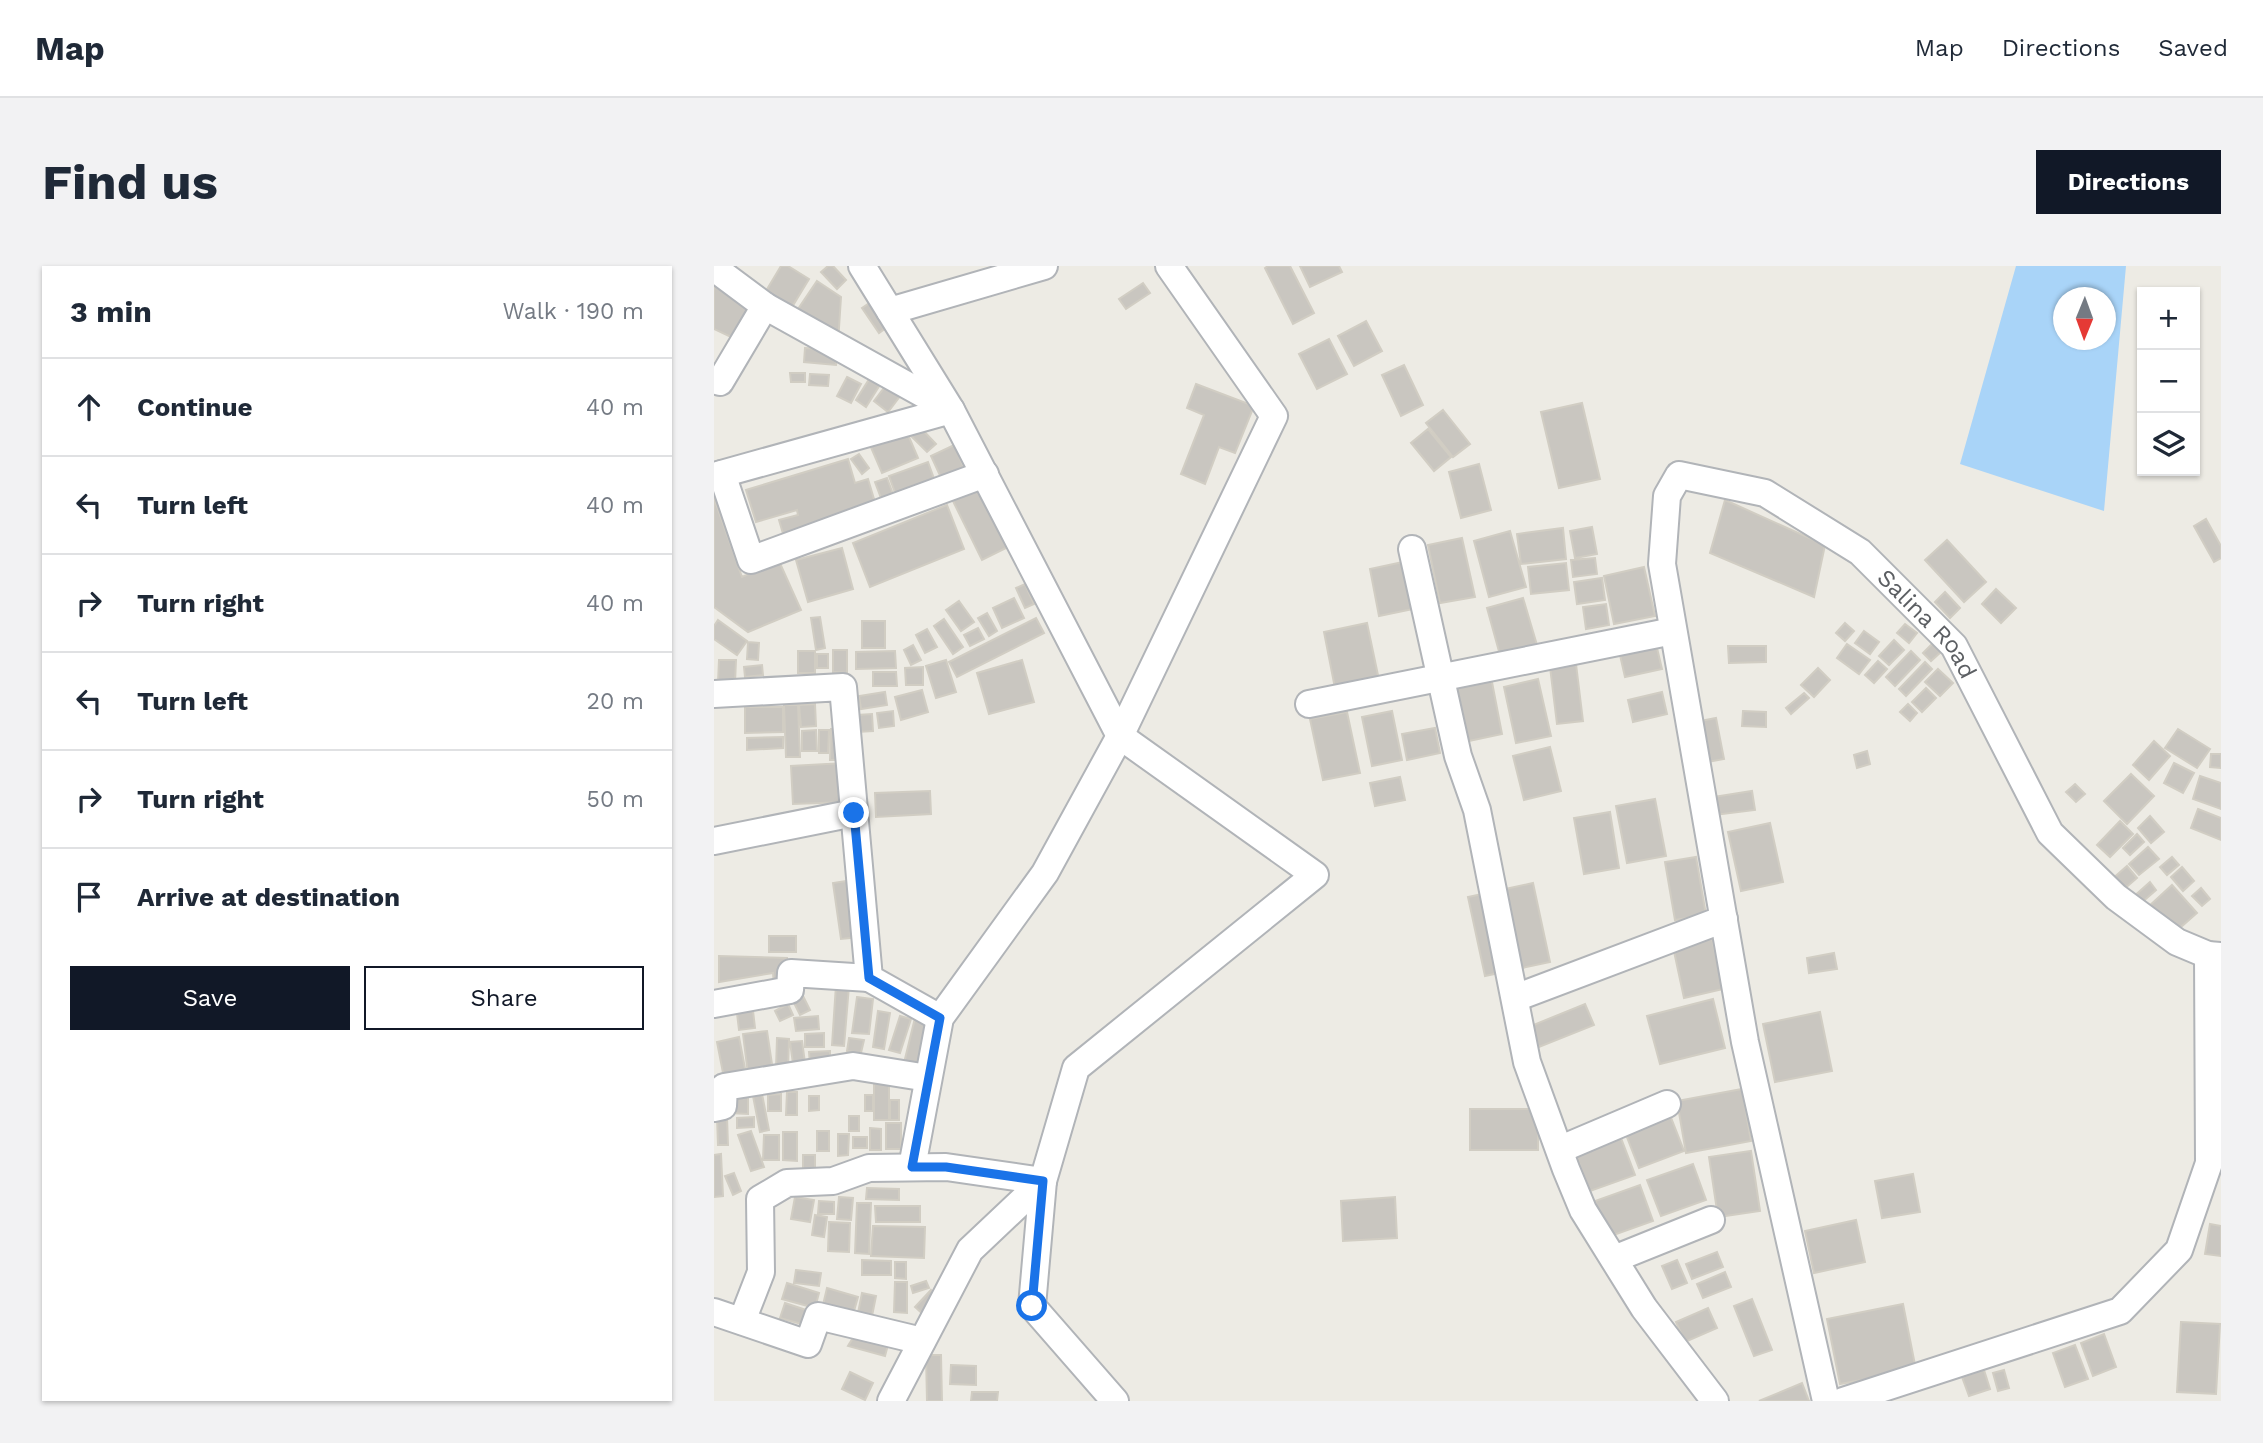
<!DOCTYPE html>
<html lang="en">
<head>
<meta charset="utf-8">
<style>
  body { margin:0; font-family:"Work Sans",sans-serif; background:#f2f2f3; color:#1f2937 }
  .controls { position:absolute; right:21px; top:21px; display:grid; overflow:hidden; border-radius:0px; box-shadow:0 2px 5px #0004 }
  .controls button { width:63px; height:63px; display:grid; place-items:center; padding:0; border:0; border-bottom:2px solid #e0e1e3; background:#fff; color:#1f2937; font:35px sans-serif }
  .compass { position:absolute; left:1339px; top:21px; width:63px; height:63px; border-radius:50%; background:#fff; box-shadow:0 2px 5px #0004; rotate:181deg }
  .stop { position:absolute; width:21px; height:21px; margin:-16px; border:5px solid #1a73e8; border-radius:50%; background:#fff }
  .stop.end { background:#1a73e8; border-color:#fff; box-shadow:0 2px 7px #0008 }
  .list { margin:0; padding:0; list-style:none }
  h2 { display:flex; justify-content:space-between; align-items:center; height:91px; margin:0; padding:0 28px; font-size:30px }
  h2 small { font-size:23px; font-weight:400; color:#747a83 }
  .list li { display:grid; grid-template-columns:46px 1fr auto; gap:21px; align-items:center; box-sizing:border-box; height:98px; padding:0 28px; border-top:2px solid #e0e1e3 }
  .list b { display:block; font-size:26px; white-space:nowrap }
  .list em { font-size:23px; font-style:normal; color:#747a83 }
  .actions { display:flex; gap:14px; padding:21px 28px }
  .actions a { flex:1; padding:16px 0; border:2px solid #111827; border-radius:0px; text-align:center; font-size:24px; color:#111827 }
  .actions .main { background:#111827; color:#fff }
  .icon { flex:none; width:38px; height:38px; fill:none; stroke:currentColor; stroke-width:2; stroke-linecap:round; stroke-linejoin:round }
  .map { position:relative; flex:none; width:1507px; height:1135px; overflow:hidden; border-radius:0px }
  header { display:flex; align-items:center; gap:42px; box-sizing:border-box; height:98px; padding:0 35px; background:#fff; border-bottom:2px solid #e0e1e3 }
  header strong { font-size:33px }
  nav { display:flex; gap:38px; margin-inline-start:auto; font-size:24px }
  .intro { display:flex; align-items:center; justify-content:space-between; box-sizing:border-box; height:168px; padding:0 42px }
  h1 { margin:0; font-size:49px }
  .button { padding:18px 32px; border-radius:0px; background:#111827; color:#fff; font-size:24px; font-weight:700 }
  main { display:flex; gap:42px; padding:0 42px }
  aside { flex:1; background:#fff; border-radius:0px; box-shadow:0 2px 5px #0004 }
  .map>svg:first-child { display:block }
  .water { fill:#a9d4f8; fill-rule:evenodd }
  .building { fill:#c9c6c0; stroke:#d1cdc3; stroke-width:2 }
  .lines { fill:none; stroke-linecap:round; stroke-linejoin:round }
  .street-casing { stroke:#b1b4b8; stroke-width:30 }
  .street { stroke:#fff; stroke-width:26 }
  .route { stroke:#1a73e8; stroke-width:9 }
  .labels { text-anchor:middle; stroke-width:7; stroke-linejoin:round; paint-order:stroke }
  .street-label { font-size:24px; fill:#5c5f63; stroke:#fff }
</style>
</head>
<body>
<header>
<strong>Map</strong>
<nav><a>Map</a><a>Directions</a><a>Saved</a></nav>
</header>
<div class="intro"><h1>Find us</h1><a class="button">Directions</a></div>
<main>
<aside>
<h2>3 min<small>Walk · 190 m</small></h2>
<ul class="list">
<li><svg class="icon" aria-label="ahead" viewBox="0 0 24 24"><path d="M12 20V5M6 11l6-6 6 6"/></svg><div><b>Continue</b></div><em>40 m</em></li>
<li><svg class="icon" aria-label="left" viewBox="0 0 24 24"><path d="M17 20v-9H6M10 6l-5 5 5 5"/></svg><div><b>Turn left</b></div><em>40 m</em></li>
<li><svg class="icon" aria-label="right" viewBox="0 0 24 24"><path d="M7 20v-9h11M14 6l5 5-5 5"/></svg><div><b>Turn right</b></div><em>40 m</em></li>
<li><svg class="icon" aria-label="left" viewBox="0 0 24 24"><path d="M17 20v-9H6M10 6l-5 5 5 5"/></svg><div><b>Turn left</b></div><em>20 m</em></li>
<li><svg class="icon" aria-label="right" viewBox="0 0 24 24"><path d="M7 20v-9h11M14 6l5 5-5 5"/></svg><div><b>Turn right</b></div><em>50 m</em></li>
<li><svg class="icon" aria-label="arrive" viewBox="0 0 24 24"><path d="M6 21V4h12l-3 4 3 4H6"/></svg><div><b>Arrive at destination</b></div></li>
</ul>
<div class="actions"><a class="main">Save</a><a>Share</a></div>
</aside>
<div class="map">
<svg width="1507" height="1135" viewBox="0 0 1507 1135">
  <rect width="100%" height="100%" fill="#edebe4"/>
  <path class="water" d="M1302 0H1412L1390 245 1246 198ZM1350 32H1392V74H1350Z"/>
  <path class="building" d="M67 0H74L95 13 78 41 52 25Z
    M114 0H119L132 14 123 23 107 6Z
    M554 0H576L600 47 579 58 551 2Z
    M586 0H625L628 6 596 21Z
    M103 15 127 31 124 77 80 49Z
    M0 16 38 36 19 72 0 63Z
    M429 17 436 27 412 43 405 33Z
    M160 34 176 59 165 67 148 42Z
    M652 55 668 85 640 100 624 70Z
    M615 73 633 108 603 123 585 88Z
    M91 82 124 84 122 99 90 96Z
    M690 99 709 139 687 150 668 109Z
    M76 107H91V116H77Z
    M159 107 169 114 152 141 142 134Z
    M96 108 115 109 114 120 95 119Z
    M133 111 147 118 137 137 123 130Z
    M173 118 187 129 174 146 160 135Z
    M482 118 540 140 521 187 505 181 491 218 467 208 490 149 473 142Z
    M868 137 886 213 845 222 827 146Z
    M729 144 756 178 739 191 712 157Z
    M203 158 222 178 213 186 194 167Z
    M714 163 737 191 720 205 697 177Z
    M192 164 204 192 168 207 156 179Z
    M240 179 252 206 229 216 217 190Z
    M145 188 155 202 148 208 137 193Z
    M134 193 141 217 154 213 163 243 70 271 65 254 84 249 83 244 42 256 32 224Z
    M214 196 223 221 184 235 175 210Z
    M765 198 777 244 747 252 735 206Z
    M173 212 182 236 170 240 161 216Z
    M268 213 300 278 268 294 236 229Z
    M0 232 28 311 65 295 87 344 34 366 0 341Z
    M1011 234 1111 279 1100 331 996 287Z
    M233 239 250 283 156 321 139 277Z
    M1492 253 1507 280V292L1500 296 1480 260Z
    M878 261 883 288 861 292 856 265Z
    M849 262 852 293 807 298 803 268Z
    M796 265 812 321 775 331 760 275Z
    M748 272 761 331 726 337 714 279Z
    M1233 274 1272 316 1250 336 1211 294Z
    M128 282 139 323 94 336 82 294Z
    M881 292 883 308 859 311 857 294Z
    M689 296 699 343 665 350 656 303Z
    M852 297 855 324 817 328 814 301Z
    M930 301 941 350 900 358 890 310Z
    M888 312 891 334 863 338 860 316Z
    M311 318 320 338 311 342 302 322Z
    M1282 323 1302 342 1287 357 1268 338Z
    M1231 326 1246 342 1236 352 1221 336Z
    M300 332 310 352 288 362 279 342Z
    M809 332 823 379 786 389 773 342Z
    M245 335 260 356 247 365 232 344Z
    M892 338 895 359 872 363 869 341Z
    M273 347 283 365 275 370 264 352Z
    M106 351 111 382 102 384 97 352Z
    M322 352 330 367 243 411 235 396Z
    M230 353 249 381 239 388 220 360Z
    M4 354 33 375 23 389 0 373V360Z
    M148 355H171V382H148Z
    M653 357 665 414 621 422 610 366Z
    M1131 357 1140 365 1131 375 1122 367Z
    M1191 358 1203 367 1195 377 1183 367Z
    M264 362 270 373 256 380 250 369Z
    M213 363 223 381 211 387 202 369Z
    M1150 365 1165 376 1156 388 1141 377Z
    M1180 374 1190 384 1175 399 1165 390Z
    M34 376 45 377 44 394 33 393Z
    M1219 377 1227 386 1217 395 1209 387Z
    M1133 378 1156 394 1145 408 1123 392Z
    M199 379 207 394 197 399 190 384Z
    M1014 380H1052V396L1015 397Z
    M943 382 948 403 911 411 906 389Z
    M119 384H133V407L119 406Z
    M84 385H101V407H84Z
    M181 385 182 402 142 403V386Z
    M1197 385 1206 394 1181 420 1172 411Z
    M103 388H114V402H103Z
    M5 394H22L21 417H4Z
    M232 394 242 426 222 432 212 400Z
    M308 394 320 436 275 448 263 407Z
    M1164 395 1173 403 1160 417 1151 409Z
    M1211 396 1218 403 1192 430 1185 423Z
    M862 398 869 455 843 458 836 401Z
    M48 399 49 409 31 411 30 401Z
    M209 401V419H192L191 402Z
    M1104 402 1116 414 1100 431 1087 419Z
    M1224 403 1239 417 1226 430 1211 416Z
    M159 406H182L183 420H159Z
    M777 411 788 468 750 476 738 419Z
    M824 413 837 470 802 477 790 421Z
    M1212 422 1222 432 1208 446 1198 436Z
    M208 424 214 446 187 454 181 431Z
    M171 426 173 439 147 443 145 430Z
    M948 426 953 448 919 456 914 434Z
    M1090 427 1095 432 1077 448 1072 442Z
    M101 438 102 460 87 461 85 439Z
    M1194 438 1203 447 1196 455 1186 446Z
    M70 439H84L86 491H72Z
    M31 441H69V466L31 467Z
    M179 445 180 460 165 462 163 447Z
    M678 445 688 494 658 500 648 451Z
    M1029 445 1052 446V461L1028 460Z
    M633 446 646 507 609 514 596 453Z
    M158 448 159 465 143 466V449Z
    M1002 452 1010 493 988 497 981 456Z
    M721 462 726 487 693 494 688 468Z
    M117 463 129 464 128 494H116Z
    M1464 463 1496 483 1483 502 1451 482Z
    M102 464 103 485H88V465Z
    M105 464H115L114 487H105Z
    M69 471V482L33 484V472Z
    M1440 475 1456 490 1435 514 1419 499Z
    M836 481 847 525 810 534 799 490Z
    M1153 485 1156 498 1143 502 1140 489Z
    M1497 488H1507V502L1496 501Z
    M131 497 133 536 79 538 77 500Z
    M1460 497 1480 507 1469 527 1450 517Z
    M1417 508 1440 530 1413 558 1390 535Z
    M1486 510 1507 517V543L1479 533Z
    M686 511 691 534 661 540 656 517Z
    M1361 518 1371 528 1362 536 1352 526Z
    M216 525 217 548 162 551 161 527Z
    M1038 525 1041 544 1001 549 999 531Z
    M941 533 952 590 913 597 902 540Z
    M1484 543 1507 552V574L1477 562Z
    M896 546 905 602 870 608 860 552Z
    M1436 550 1450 566 1437 577 1424 562Z
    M1406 555 1419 568 1396 591 1383 579Z
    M1056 557 1069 616 1027 625 1014 566Z
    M1423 568 1430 576 1416 589 1409 582Z
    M1434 581 1445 593 1425 609 1415 598Z
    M982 591 992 649 961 654 951 596Z
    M1458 591 1465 599 1453 609 1446 601Z
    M1413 600 1423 612 1408 625 1397 614Z
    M1468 601 1480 615 1469 625 1457 611Z
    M139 614 146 671 127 673 119 617Z
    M1436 616 1442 624 1425 639 1418 632Z
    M819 617 836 696 771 710 754 631Z
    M1458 619 1483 647 1459 668 1434 641Z
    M1487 622 1496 633 1488 640 1478 630Z
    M997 668 1009 723 970 732 958 676Z
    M55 670H82V686H55Z
    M1120 687 1123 703 1095 707 1093 692Z
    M5 690 73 692V707L60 721 59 707 5 716Z
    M122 719 135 720 130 780 118 779Z
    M89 730 96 744 86 749 79 735Z
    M143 731 159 733 155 768 138 767Z
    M999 733 1011 782 946 798 933 750Z
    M38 736 41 762 25 764 22 739Z
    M74 738 79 749 66 755 61 745Z
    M871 738 880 759 825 781 817 760Z
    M164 745 176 747 170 783 159 781Z
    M1106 746 1118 805 1061 816 1049 758Z
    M104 750 105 763 82 765 80 752Z
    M186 750 197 753 186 787 175 784Z
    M201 752 218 755 206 805 189 801Z
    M53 765 59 805 34 808 29 768Z
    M110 767V781H91V768Z
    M25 771 33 813 11 817 3 776Z
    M63 772 75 773 74 803H62Z
    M135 772 150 774 147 787 133 785Z
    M88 775 92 804 80 805 76 776Z
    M116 785V798L96 799 95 786Z
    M160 818H175V854H160Z
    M1028 823 1037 875 972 887 963 835Z
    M73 826H83V849H72Z
    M48 828 55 864 46 866 39 830Z
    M67 828V845H54V829Z
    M14 829H34V848L14 847Z
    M151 829H159V845H151Z
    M95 830H105V844L95 845Z
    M176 834H185V854H176Z
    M756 843H824V884H756Z
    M956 849 970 885 925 902 911 866Z
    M135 850H145V865H135Z
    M3 851H13L14 879H4Z
    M40 851V861L23 862V852Z
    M172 857H187V883H172Z
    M156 862 167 863V884H156Z
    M37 865 50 901 37 905 24 869Z
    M103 865H115V885H103Z
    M69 866H83V895L69 894Z
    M124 868H135L134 889 124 890Z
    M50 869H65V894H49Z
    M139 871H153V882H139Z
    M907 872 921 909 876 925 862 889Z
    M1037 885 1046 945 1004 951 995 891Z
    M7 888 9 930 0 931V889Z
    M89 889H101V907L89 908Z
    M979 898 992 934 947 950 933 914Z
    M20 907 27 925 19 929 11 910Z
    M1199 908 1206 946 1168 952 1161 915Z
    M926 919 939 955 894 971 881 935Z
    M153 922 185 923V934L152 933Z
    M81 931 100 934 96 956 77 953Z
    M125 931 139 932 137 954 123 953Z
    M681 931 683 972 629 975 627 935Z
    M105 935 120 936V948H104Z
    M143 937H157L155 988 141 987Z
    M161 940H206V956H162Z
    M101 949 113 951 110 971 98 969Z
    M1142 954 1151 996 1100 1007 1091 965Z
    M115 956 136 957 135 986 114 985Z
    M1496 958 1507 960V990L1491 988Z
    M159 960 211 961 210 992 157 990Z
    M1003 986 1009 1001 978 1013 972 998Z
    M148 994 177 995V1009H148Z
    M963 994 973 1017 958 1023 948 1000Z
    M181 996H192V1013L181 1012Z
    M82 1004 107 1007 105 1020 80 1017Z
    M1011 1006 1017 1021 989 1032 983 1018Z
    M212 1015 215 1022 199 1027 197 1020Z
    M181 1016H193V1047L180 1046Z
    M73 1017 105 1027 101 1042 68 1033Z
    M113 1022 144 1031 138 1052 108 1043Z
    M217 1024 227 1033 211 1050 201 1041Z
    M148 1027 162 1030 157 1055 143 1052Z
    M1038 1033 1058 1084 1040 1090 1020 1040Z
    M71 1037 95 1045 91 1059 66 1052Z
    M1189 1038 1202 1104 1126 1118 1113 1053Z
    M994 1042 1003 1062 971 1076 962 1056Z
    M1467 1056 1506 1058 1502 1128 1463 1126Z
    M142 1067 175 1075 171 1090 134 1080Z
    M1390 1068 1402 1101 1379 1110 1367 1077Z
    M1361 1079 1374 1113 1351 1121 1339 1087Z
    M212 1089H227L228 1135H213Z
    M237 1099 262 1100V1119L236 1118Z
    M1270 1104 1276 1123 1255 1130 1248 1111Z
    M1290 1104 1295 1122 1284 1125 1279 1107Z
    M136 1106 159 1117 151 1134 128 1123Z
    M1088 1117 1095 1135H1045Z
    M258 1126H284L283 1135H257Z"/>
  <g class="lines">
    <g class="street-casing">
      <g id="street">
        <path d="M148 0 237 144 406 470 601 609 362 802 329 915 318 1040 401 1135"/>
        <path d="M0 2 51 40 236 143"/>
        <path d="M176 45 330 0"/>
        <path d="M0 114 6 116 51 40"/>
        <path d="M8 208 37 294 271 208"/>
        <path d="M0 210 237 144"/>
        <path d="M698 283 744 490 763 544 813 796 852 903 869 944 930 1042 1001 1135"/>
        <path d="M0 428 129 421 155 712 226 752"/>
        <path d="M595 438 959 365"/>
        <path d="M0 575 140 547"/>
        <path d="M801 732 1010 653"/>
        <path d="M0 738 76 724 77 707 155 712"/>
        <path d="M0 842 9 840 10 821 139 800 214 812"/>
        <path d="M847 883 953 838"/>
        <path d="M198 901 226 752 331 607 406 470 560 150 455 0"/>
        <path d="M900 993 997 954"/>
        <path d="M0 1046 94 1078 104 1050 208 1075"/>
        <path d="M28 1055 47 1006 46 933 73 917 119 915 155 902 232 901 329 915"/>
        <path d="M177 1135 256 984 329 915"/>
        <path id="s1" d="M1112 1135 1031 776 948 298 953 230 965 209 1051 227 1146 286 1240 380 1336 567 1402 631 1463 676 1494 689 1507 690"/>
        <path d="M1129 1135 1406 1045 1465 984 1495 897 1494 689"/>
      </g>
    </g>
    <use href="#street" class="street"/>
  </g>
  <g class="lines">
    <path class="route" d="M140 547 155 712 226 752 198 901H232L329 915 318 1040"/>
  </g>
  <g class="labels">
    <g class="street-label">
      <text dy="8" stroke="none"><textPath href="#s1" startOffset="1244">Salina Road</textPath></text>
    </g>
  </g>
</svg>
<div class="controls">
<button>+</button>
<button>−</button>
<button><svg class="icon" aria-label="layers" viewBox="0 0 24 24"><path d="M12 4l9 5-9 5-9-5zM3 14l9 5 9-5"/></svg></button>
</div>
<svg class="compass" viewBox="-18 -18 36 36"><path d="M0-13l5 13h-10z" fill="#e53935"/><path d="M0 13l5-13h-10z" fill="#747a83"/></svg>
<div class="stop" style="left:318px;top:1040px"></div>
<div class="stop end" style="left:140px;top:547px"></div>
</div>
</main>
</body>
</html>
